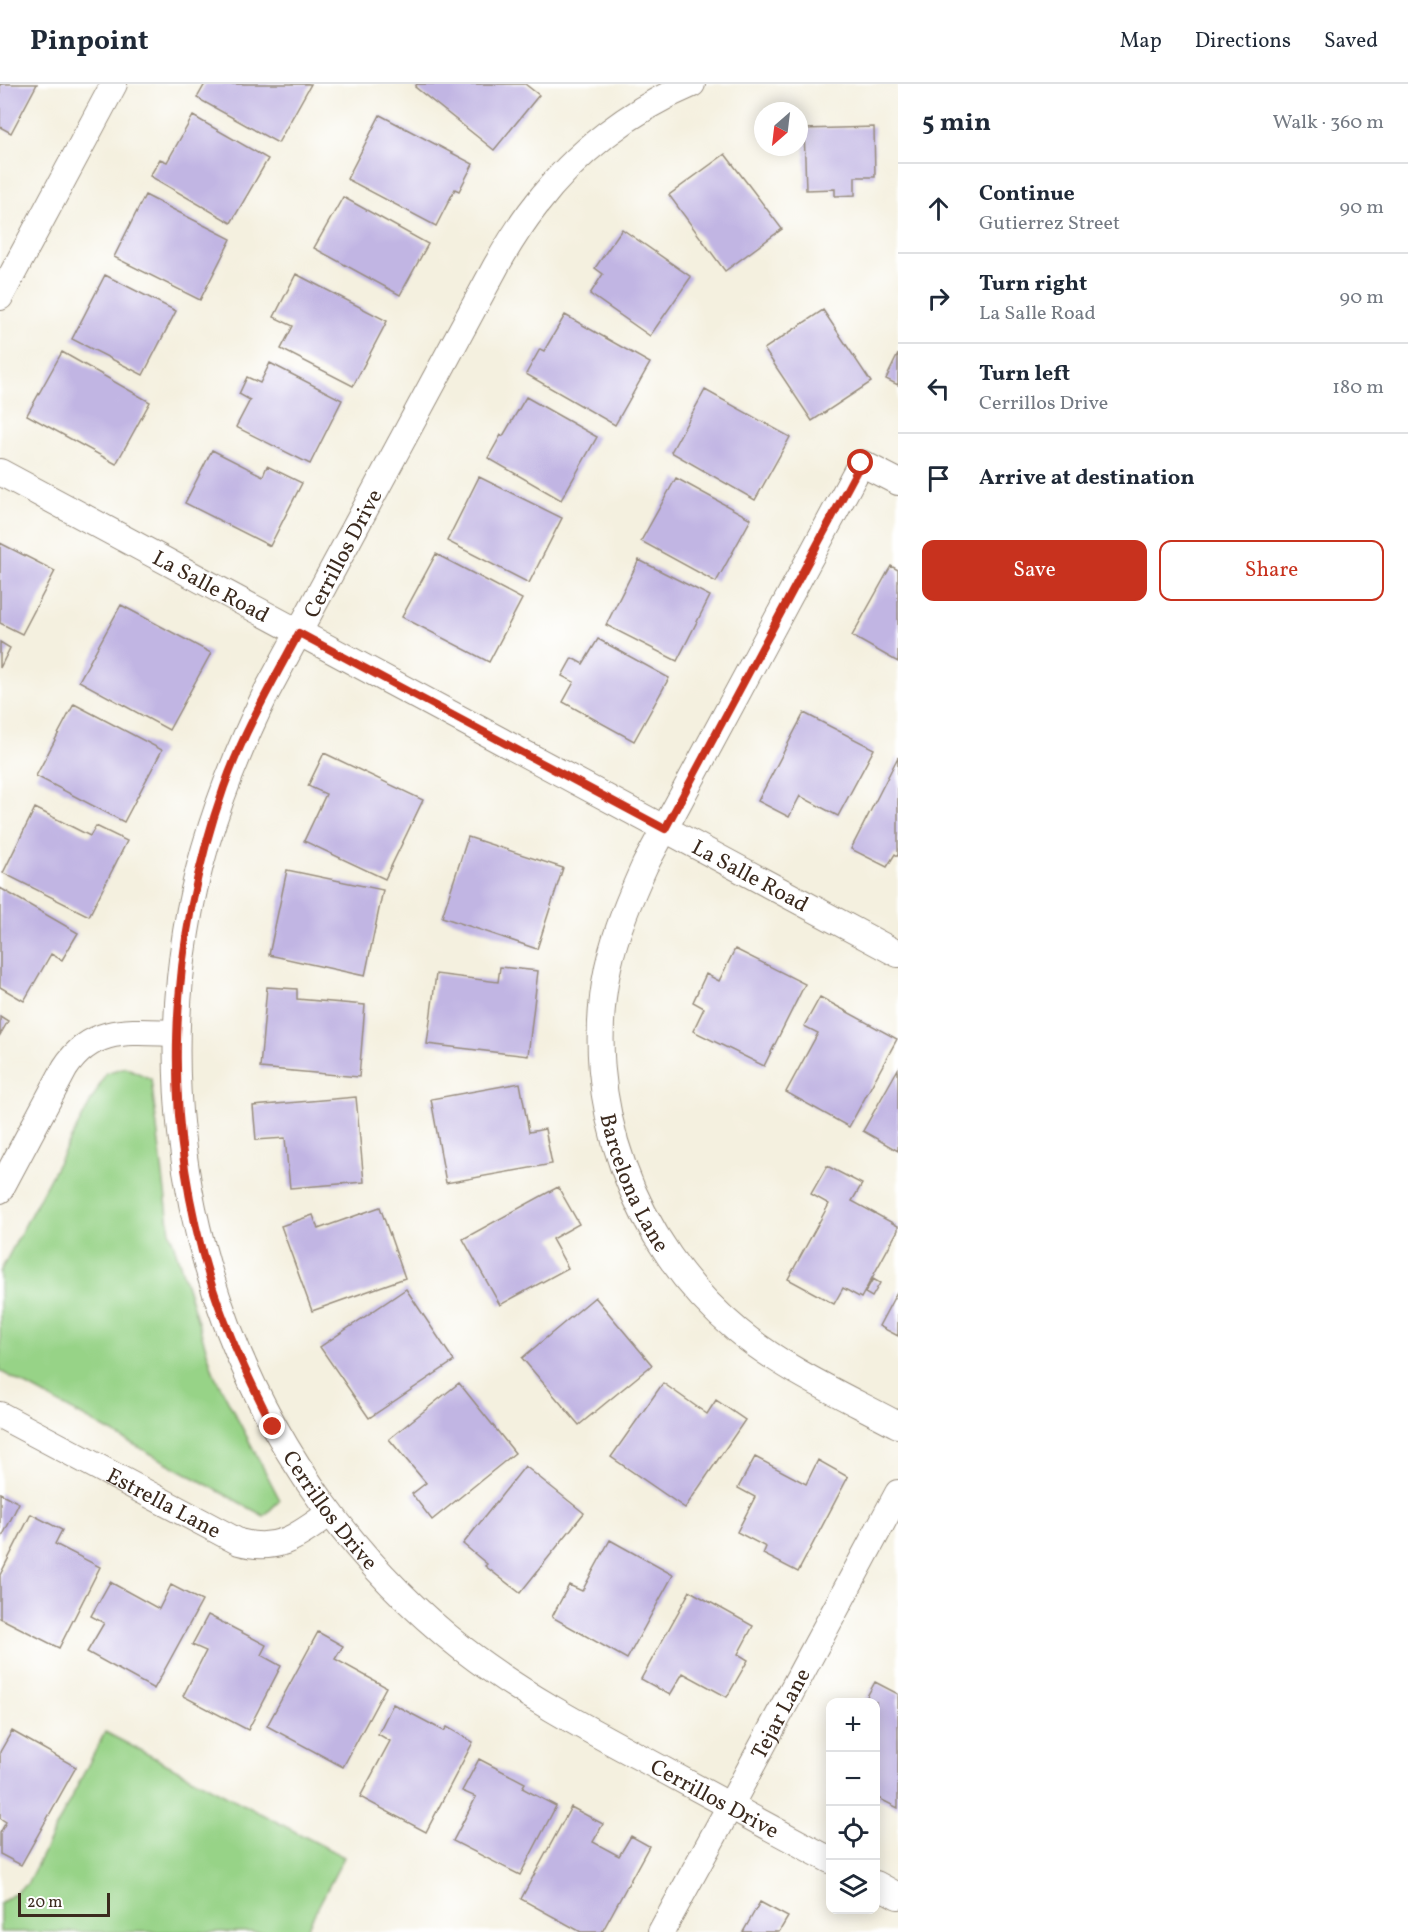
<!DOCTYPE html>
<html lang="en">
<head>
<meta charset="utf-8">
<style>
  body { margin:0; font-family:Vollkorn,serif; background:#f2f2f3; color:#1f2937 }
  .controls { position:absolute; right:18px; bottom:18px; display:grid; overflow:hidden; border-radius:12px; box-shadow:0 3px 15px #0003 }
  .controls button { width:54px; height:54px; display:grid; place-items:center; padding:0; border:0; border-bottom:2px solid #e0e1e3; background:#fff; color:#1f2937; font:30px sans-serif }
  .compass { position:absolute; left:754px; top:18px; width:54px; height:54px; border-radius:50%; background:#fff; box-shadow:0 3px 15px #0003; rotate:208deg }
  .scale { position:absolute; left:18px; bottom:15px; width:92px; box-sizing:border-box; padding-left:6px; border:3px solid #3b2a1e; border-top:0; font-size:16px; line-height:21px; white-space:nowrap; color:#3b2a1e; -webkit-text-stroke:4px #fff; paint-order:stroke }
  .stop { position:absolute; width:18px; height:18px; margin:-14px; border:4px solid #c8321e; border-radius:50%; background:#fff }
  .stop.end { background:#c8321e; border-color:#fff; box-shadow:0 2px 6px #0008 }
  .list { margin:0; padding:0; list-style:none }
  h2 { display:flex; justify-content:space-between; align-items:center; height:78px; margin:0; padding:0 24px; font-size:26px }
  h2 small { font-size:20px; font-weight:400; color:#747a83 }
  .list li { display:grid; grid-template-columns:39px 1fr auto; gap:18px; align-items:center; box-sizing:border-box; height:90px; padding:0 24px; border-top:2px solid #e0e1e3 }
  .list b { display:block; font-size:22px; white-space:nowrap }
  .list p { margin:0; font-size:20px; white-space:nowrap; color:#747a83 }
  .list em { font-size:20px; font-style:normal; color:#747a83 }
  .actions { display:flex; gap:12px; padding:18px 24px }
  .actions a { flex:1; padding:14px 0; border:2px solid #c8321e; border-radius:12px; text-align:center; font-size:21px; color:#c8321e }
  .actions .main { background:#c8321e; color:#fff }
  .icon { flex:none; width:33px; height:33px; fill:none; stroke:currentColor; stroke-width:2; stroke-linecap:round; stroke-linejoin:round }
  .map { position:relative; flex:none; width:898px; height:1848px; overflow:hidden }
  header { display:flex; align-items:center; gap:36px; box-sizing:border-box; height:84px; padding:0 30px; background:#fff; border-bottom:2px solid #e0e1e3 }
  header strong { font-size:28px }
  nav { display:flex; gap:33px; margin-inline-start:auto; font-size:21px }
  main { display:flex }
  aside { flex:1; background:#fff }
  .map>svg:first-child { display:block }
  .green { fill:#97d387; stroke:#697e52; stroke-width:1.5 }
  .building { fill:#c1b5e3 }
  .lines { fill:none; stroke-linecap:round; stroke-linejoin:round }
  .street-casing { stroke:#988d7e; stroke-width:28 }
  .street { stroke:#fff; stroke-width:26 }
  .route { stroke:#c8321e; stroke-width:8 }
  .labels { text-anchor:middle; stroke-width:4.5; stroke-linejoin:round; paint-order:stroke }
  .street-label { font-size:22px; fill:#3b2a1e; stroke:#fff }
</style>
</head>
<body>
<header>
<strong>Pinpoint</strong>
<nav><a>Map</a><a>Directions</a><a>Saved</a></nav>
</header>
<main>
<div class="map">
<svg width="898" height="1848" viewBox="0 0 898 1848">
  <rect width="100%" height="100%" fill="#fff"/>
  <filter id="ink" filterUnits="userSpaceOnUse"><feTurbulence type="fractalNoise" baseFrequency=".0167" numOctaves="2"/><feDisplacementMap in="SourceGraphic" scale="12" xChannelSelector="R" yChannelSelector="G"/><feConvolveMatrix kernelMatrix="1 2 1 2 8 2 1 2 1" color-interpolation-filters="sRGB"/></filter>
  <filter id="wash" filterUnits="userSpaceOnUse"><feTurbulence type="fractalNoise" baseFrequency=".008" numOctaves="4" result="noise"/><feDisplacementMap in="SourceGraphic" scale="24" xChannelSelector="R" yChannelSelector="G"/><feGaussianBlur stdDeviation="1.35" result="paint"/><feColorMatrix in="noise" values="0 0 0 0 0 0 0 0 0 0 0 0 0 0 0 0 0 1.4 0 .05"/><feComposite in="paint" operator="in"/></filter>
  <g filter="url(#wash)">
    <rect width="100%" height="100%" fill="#f4f0df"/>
    <path class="green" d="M125 983 151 995 170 1148 214 1290 280 1416 264 1432 0 1287V1188L106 989Z
      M105 1648 344 1773 305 1848H0V1820L27 1800Z"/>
    <g id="blocks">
      <path class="building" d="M0 0H37L11 49 0 43Z
        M205 0H311L278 59 197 14Z
        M417 0H525L539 11 494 66 415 3Z
        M380 31 473 80 459 107 455 105 436 142 347 95Z
        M193 32 268 75 231 139 150 92 160 75 167 78Z
        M874 43 875 93H855V111L835 112V105L806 106 804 45Z
        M725 70 782 145 725 187 669 111Z
        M145 111 231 155 200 216 114 173Z
        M343 113 428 160 400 211 314 164Z
        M622 145 691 193 650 252 590 210 603 190 595 184Z
        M296 190 387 237 353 302 281 265 293 242 274 233Z
        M105 191 176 227 143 291 72 255Z
        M823 226 871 298 812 337 764 265Z
        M565 231 650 279 615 341 526 290 540 265 544 267Z
        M62 268 150 318 116 380 27 331Z
        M898 270V301L886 295Z
        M270 279 342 316 310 380 236 343 250 316 239 310 247 293 260 299Z
        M705 306 790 353 755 416 671 368Z
        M526 313 597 353 561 416 488 374 501 351 503 352Z
        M212 366 263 392 267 382 302 399 270 462 185 419Z
        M479 393 562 434 529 499 447 457Z
        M676 394 751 435 716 498 641 457Z
        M0 459 55 487 22 550 0 539Z
        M436 470 522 515 489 578 402 533Z
        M639 476 710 512 677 577 606 541Z
        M891 482 898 486V578L852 552Z
        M121 521 211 569 169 646 79 597Z
        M598 555 669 594 634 657 563 618 574 598 562 592 572 574 583 580Z
        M0 558 10 564 0 584Z
        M74 620 162 666 124 738 36 692Z
        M804 629 874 665 838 732 800 712 789 733 758 717Z
        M324 669 423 716 385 795 304 757 326 710 308 702Z
        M898 673V772L895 770 887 783 851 765Z
        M35 724 90 752 96 742 127 757 89 832 3 789Z
        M468 753 563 784 537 865 442 833Z
        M287 786 383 806 365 892 269 871Z
        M0 804 78 849 62 876 51 870 24 917 0 903Z
        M735 865 805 900 764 982 693 947 704 924 693 918 706 890 719 897Z
        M500 883 538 887 528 972 427 960 436 890 498 898Z
        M267 903 297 905V915L365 921 359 993 260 984Z
        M820 913 897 955 849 1043 786 1008 818 949 804 942Z
        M0 932 8 937 0 951Z
        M898 985V1067L863 1047Z
        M520 999 529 1048 545 1045 552 1080 446 1099 431 1015Z
        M356 1013 364 1098 290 1104 285 1054 256 1056 253 1022Z
        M827 1082 862 1100 852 1117 898 1142V1146L861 1214 843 1204 834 1220 788 1195 829 1120 811 1110Z
        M558 1103 579 1140 552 1155 568 1184 500 1221 463 1155Z
        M380 1123 405 1194 312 1227 281 1142 313 1131 318 1145Z
        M873 1195 880 1199 872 1213 865 1209Z
        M406 1205 454 1277 369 1334 320 1263Z
        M898 1206V1252L879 1242Z
        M595 1213 652 1281 579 1341 522 1274Z
        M459 1299 515 1369 432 1436 412 1410 426 1399 389 1355Z
        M663 1299 707 1330 716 1316 745 1336 685 1424 611 1373Z
        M755 1373 806 1400 818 1376 848 1393 798 1488 763 1470 766 1463 737 1448 755 1413 738 1404Z
        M525 1382 584 1429 520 1509 485 1482 487 1480 463 1460Z
        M0 1409 19 1419 0 1457Z
        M31 1430 62 1446 55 1460 100 1483 59 1564 0 1534V1491Z
        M610 1456 673 1491 627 1575 552 1533 569 1501 582 1507Z
        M110 1498 159 1525 171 1501 202 1517 154 1605 87 1568 104 1539 91 1532Z
        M690 1507 753 1542 738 1570 748 1576 727 1613 683 1589 670 1611 641 1595Z
        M208 1531 266 1561 261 1571 281 1582 248 1646 183 1612 206 1567 192 1561Z
        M318 1548 343 1562 335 1575 386 1603 343 1683 267 1642Z
        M875 1598 898 1610V1724L876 1713V1618H864Z
        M393 1620 444 1647 447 1643 473 1658 426 1748 360 1713 390 1657 378 1650Z
        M12 1647 76 1683 21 1781 0 1770V1749L6 1738 0 1734V1668Z
        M479 1675 525 1699 522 1704 556 1722 520 1791 453 1757 476 1713 462 1707Z
        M571 1723 603 1740 593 1758 619 1772 631 1752 649 1762 602 1848H581L521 1815Z
        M760 1818 788 1833 779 1848H743Z"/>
    </g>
  </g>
  <g filter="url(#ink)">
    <use href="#blocks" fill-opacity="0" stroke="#988d7e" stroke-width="1.5"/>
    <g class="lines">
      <g class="street-casing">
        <g id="street">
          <path id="s1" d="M692 0C632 25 575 69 536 121 521 140 508 161 496 182L266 609C229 685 199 764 186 848 143 1115 249 1397 463 1565 520 1609 583 1643 647 1677 708 1710 769 1743 830 1776"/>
          <path d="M0 213 114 0"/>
          <path id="s2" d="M0 388 898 870"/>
          <path id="s3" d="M898 398 861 379 645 781C630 814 616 847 608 883 580 1017 633 1160 738 1247 785 1286 844 1312 898 1341"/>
          <path d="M0 1106 65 984C93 941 131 948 176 949"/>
          <path id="s4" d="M0 1331 239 1458C279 1469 299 1451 330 1429"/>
          <path d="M876 1800 898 1812"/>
          <path id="s5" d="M661 1848 730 1722 898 1409"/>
        </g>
      </g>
      <use href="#street" class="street"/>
    </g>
  </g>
  <g class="lines" filter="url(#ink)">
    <path class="route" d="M273 1343C250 1297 228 1251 212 1202 160 1037 167 865 224 703 243 649 272 599 299 549L665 745 861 379"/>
  </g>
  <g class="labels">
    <g class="street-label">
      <text transform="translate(342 469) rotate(-62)" y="8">Cerrillos Drive</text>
      <text dy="8" stroke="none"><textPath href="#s2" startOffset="240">La Salle Road</textPath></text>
      <text dy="8" stroke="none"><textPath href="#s2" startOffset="852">La Salle Road</textPath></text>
      <text dy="8" stroke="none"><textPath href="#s3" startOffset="828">Barcelona Lane</textPath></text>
      <text dy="8" stroke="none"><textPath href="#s4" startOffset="186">Estrella Lane</textPath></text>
      <text dy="8" stroke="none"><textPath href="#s1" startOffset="1623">Cerrillos Drive</textPath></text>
      <text dy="8" stroke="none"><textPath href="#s5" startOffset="249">Tejar Lane</textPath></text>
      <text dy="8" stroke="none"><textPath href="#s1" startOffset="2109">Cerrillos Drive</textPath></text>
    </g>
  </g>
</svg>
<div class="controls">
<button>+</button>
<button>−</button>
<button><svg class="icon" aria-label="locate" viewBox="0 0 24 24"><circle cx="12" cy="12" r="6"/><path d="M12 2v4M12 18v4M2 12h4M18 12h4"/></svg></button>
<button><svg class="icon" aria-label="layers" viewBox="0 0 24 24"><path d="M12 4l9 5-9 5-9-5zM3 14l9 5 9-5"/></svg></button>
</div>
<svg class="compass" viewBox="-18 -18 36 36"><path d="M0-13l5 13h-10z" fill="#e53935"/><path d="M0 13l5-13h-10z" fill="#747a83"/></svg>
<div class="scale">20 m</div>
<div class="stop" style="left:861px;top:379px"></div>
<div class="stop end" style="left:273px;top:1343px"></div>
</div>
<aside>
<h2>5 min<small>Walk · 360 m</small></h2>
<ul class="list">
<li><svg class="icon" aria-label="ahead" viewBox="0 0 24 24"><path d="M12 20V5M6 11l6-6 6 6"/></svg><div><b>Continue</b><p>Gutierrez Street</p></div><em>90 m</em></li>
<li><svg class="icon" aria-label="right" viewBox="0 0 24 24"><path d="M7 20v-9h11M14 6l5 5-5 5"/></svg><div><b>Turn right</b><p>La Salle Road</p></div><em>90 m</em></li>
<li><svg class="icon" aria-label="left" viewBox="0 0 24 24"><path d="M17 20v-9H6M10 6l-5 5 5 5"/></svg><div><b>Turn left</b><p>Cerrillos Drive</p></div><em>180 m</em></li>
<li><svg class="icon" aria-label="arrive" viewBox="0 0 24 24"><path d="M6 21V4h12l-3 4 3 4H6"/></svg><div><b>Arrive at destination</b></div></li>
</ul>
<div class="actions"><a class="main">Save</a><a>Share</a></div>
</aside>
</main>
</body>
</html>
